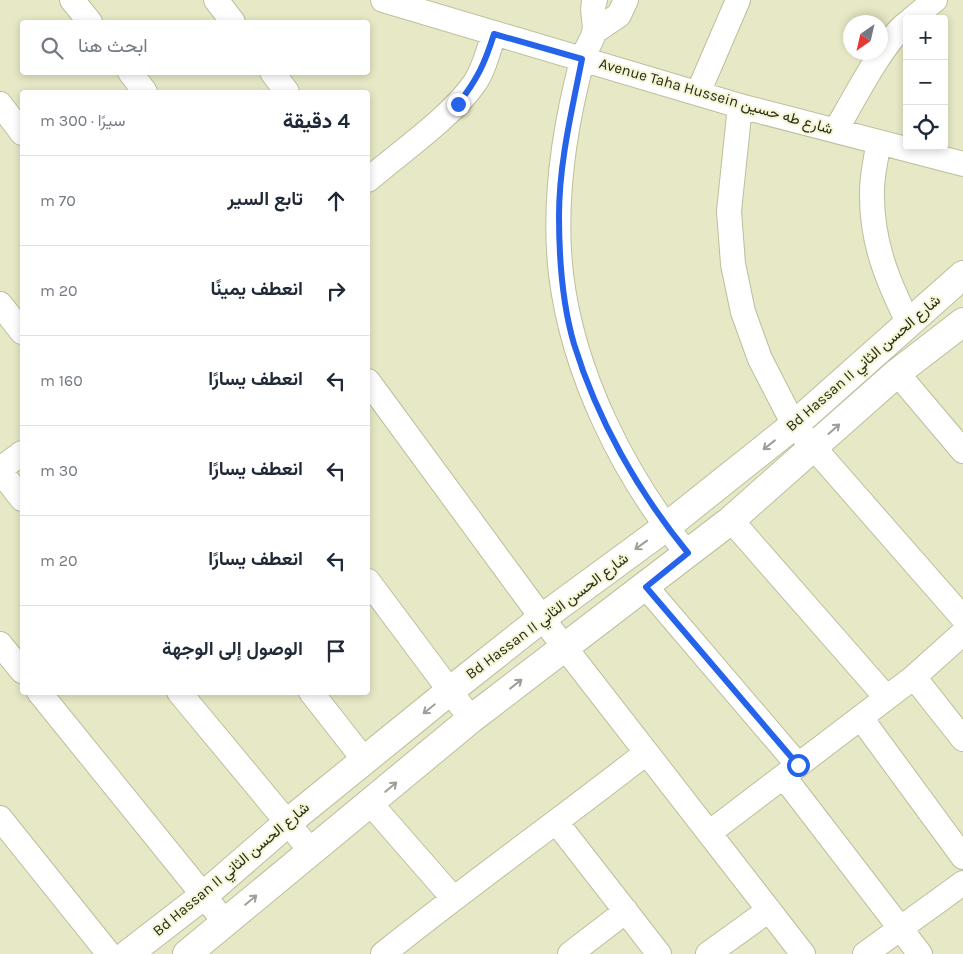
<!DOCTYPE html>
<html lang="ar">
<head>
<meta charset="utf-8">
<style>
  body { margin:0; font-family:Karla,Vazirmatn,sans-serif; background:#f6f6f7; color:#1f2937; direction:rtl }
  .controls { position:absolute; right:15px; top:15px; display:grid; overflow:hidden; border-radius:5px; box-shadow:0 2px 8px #0003 }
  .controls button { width:45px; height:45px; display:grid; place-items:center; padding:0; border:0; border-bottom:1px solid #e0e1e3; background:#fff; color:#1f2937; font:25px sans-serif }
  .compass { position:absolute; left:843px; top:15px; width:45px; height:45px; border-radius:50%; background:#fff; box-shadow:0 2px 8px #0003; rotate:214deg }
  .stop { position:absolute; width:15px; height:15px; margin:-11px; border:4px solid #2563eb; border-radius:50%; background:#fff }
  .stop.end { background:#2563eb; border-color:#fff; box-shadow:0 1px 5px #0008 }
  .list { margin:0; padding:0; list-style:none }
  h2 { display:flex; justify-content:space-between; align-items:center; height:65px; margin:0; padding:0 20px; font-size:21px }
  h2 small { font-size:16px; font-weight:400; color:#747a83 }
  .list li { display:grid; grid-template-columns:32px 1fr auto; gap:15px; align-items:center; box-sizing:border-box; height:90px; padding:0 20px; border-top:1px solid #e0e1e3 }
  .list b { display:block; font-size:19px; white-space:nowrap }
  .list em { font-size:16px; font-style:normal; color:#747a83 }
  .icon { flex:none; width:28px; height:28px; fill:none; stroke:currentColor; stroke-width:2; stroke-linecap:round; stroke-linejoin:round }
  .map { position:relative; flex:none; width:963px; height:954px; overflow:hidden; direction:ltr }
  .search { position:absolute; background:#fff; box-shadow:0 2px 8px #0003; left:20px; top:20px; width:350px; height:55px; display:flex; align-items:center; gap:12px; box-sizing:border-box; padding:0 18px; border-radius:5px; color:#747a83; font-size:19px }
  .panel { position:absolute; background:#fff; box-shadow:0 2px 8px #0003; left:20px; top:90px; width:350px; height:605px; border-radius:5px; direction:rtl }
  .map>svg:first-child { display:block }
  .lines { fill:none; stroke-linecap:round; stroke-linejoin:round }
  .minor-casing { stroke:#bdbe9c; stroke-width:26 }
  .tertiary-casing { stroke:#bdbe9c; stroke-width:30 }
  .minor { stroke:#fff; stroke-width:24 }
  .tertiary { stroke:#fff; stroke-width:28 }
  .oneway { stroke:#9f9f99 }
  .route { stroke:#2563eb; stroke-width:6 }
  .labels { text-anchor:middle; stroke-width:4; stroke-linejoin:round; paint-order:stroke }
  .street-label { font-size:15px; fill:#2a2a1d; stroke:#f4f5d2 }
</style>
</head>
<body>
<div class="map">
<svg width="963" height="954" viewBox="0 0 963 954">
  <rect width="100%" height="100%" fill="#e7e8c5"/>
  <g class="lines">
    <g class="minor-casing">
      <path id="minor" d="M72 0 90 22
        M216 0 233 22
        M383 0 740 106 963 164
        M595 0C590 11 597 23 594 33 591 43 584 51 582 61 564 129 553 204 561 274 573 374 624 476 687 553
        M912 19 935 0
        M594 32 619 15 626 0
        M130 72 145 92
        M272 72 287 92
        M698 93 738 0
        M0 104 22 133
        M740 106 729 211 733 264 743 312 760 359 794 425 963 618
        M836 130C853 101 882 43 907 23
        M879 142C876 158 872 175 872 191 871 241 887 280 909 324
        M368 180C399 153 451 117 474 84 484 70 488 51 494 34
        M0 304 22 332
        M897 373 963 451
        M368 381 542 618 803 954
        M0 469 22 453
        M0 471 22 499
        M731 520 885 696
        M368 581 471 719
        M646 587 798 765
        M0 644 22 671
        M914 677 963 739
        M39 692 225 922
        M179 692 311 851
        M311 692 365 761
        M861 718 963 857
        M784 777 920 954
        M371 804 453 898
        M0 818 109 954
        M557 823 659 954
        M709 833 914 677 963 633
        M383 954C469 885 559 821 646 753
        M570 954 626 911
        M708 954 769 910
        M865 954 963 883"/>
    </g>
    <g class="tertiary-casing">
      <path id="tertiary" d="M128 954 203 896 286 824 451 690 542 618 666 527 794 425 963 275
        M187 954 471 719 731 520 897 373 963 322"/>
    </g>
    <use href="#minor" class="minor"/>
    <use href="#tertiary" class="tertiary"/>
  </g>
  <defs><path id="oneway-shaft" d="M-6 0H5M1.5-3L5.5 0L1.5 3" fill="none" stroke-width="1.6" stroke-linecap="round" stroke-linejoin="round" transform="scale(1.25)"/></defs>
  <g class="oneway">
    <use href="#oneway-shaft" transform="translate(834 429) rotate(-41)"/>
    <use href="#oneway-shaft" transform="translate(769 445) rotate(142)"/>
    <use href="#oneway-shaft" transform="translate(641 545) rotate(144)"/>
    <use href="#oneway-shaft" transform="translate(516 684) rotate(-38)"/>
    <use href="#oneway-shaft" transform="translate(429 709) rotate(141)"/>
    <use href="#oneway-shaft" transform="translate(391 787) rotate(-40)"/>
    <use href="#oneway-shaft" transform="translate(251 900) rotate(-40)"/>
  </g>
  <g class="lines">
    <path class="route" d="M458 104C477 80 485 63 494 34L582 59C572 110 559 163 559 216 559 258 562 303 574 344 597 419 638 492 688 553L646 587 798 765"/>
  </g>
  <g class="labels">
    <g class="street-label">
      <text transform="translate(716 96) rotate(16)" y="5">Avenue Taha Hussein شارع طه حسين</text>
      <text transform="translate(863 363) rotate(-41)" y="5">Bd Hassan II شارع الحسن الثاني</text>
      <text transform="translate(547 616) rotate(-37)" y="5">Bd Hassan II شارع الحسن الثاني</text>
      <text transform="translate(231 869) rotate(-40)" y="5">Bd Hassan II شارع الحسن الثاني</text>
    </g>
  </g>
</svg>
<div class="controls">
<button>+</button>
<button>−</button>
<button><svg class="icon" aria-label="locate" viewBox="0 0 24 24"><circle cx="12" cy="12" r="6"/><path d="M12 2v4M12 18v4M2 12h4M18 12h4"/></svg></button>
</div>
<svg class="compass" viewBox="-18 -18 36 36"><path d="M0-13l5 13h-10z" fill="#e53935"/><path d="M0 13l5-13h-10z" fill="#747a83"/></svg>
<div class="stop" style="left:798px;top:765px"></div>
<div class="stop end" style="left:458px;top:104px"></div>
<div class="search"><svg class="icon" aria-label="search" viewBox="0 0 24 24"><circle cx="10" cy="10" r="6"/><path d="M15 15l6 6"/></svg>ابحث هنا</div>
<section class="panel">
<h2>4 دقيقة<small>سيرًا · 300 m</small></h2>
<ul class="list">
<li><svg class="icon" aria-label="ahead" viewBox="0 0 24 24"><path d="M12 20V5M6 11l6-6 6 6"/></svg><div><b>تابع السير</b></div><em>70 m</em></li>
<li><svg class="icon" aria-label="right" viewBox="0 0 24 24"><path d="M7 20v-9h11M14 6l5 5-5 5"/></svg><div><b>انعطف يمينًا</b></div><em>20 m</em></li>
<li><svg class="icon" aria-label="left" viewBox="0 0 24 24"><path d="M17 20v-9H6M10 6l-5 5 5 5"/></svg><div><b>انعطف يسارًا</b></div><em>160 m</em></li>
<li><svg class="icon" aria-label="left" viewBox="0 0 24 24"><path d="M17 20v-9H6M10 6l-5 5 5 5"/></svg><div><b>انعطف يسارًا</b></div><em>30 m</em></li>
<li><svg class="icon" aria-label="left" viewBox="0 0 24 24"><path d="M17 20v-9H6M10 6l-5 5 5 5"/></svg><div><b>انعطف يسارًا</b></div><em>20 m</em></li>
<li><svg class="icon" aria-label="arrive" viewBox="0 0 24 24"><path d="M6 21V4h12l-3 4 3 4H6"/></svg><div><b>الوصول إلى الوجهة</b></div></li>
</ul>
</section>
</div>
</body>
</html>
